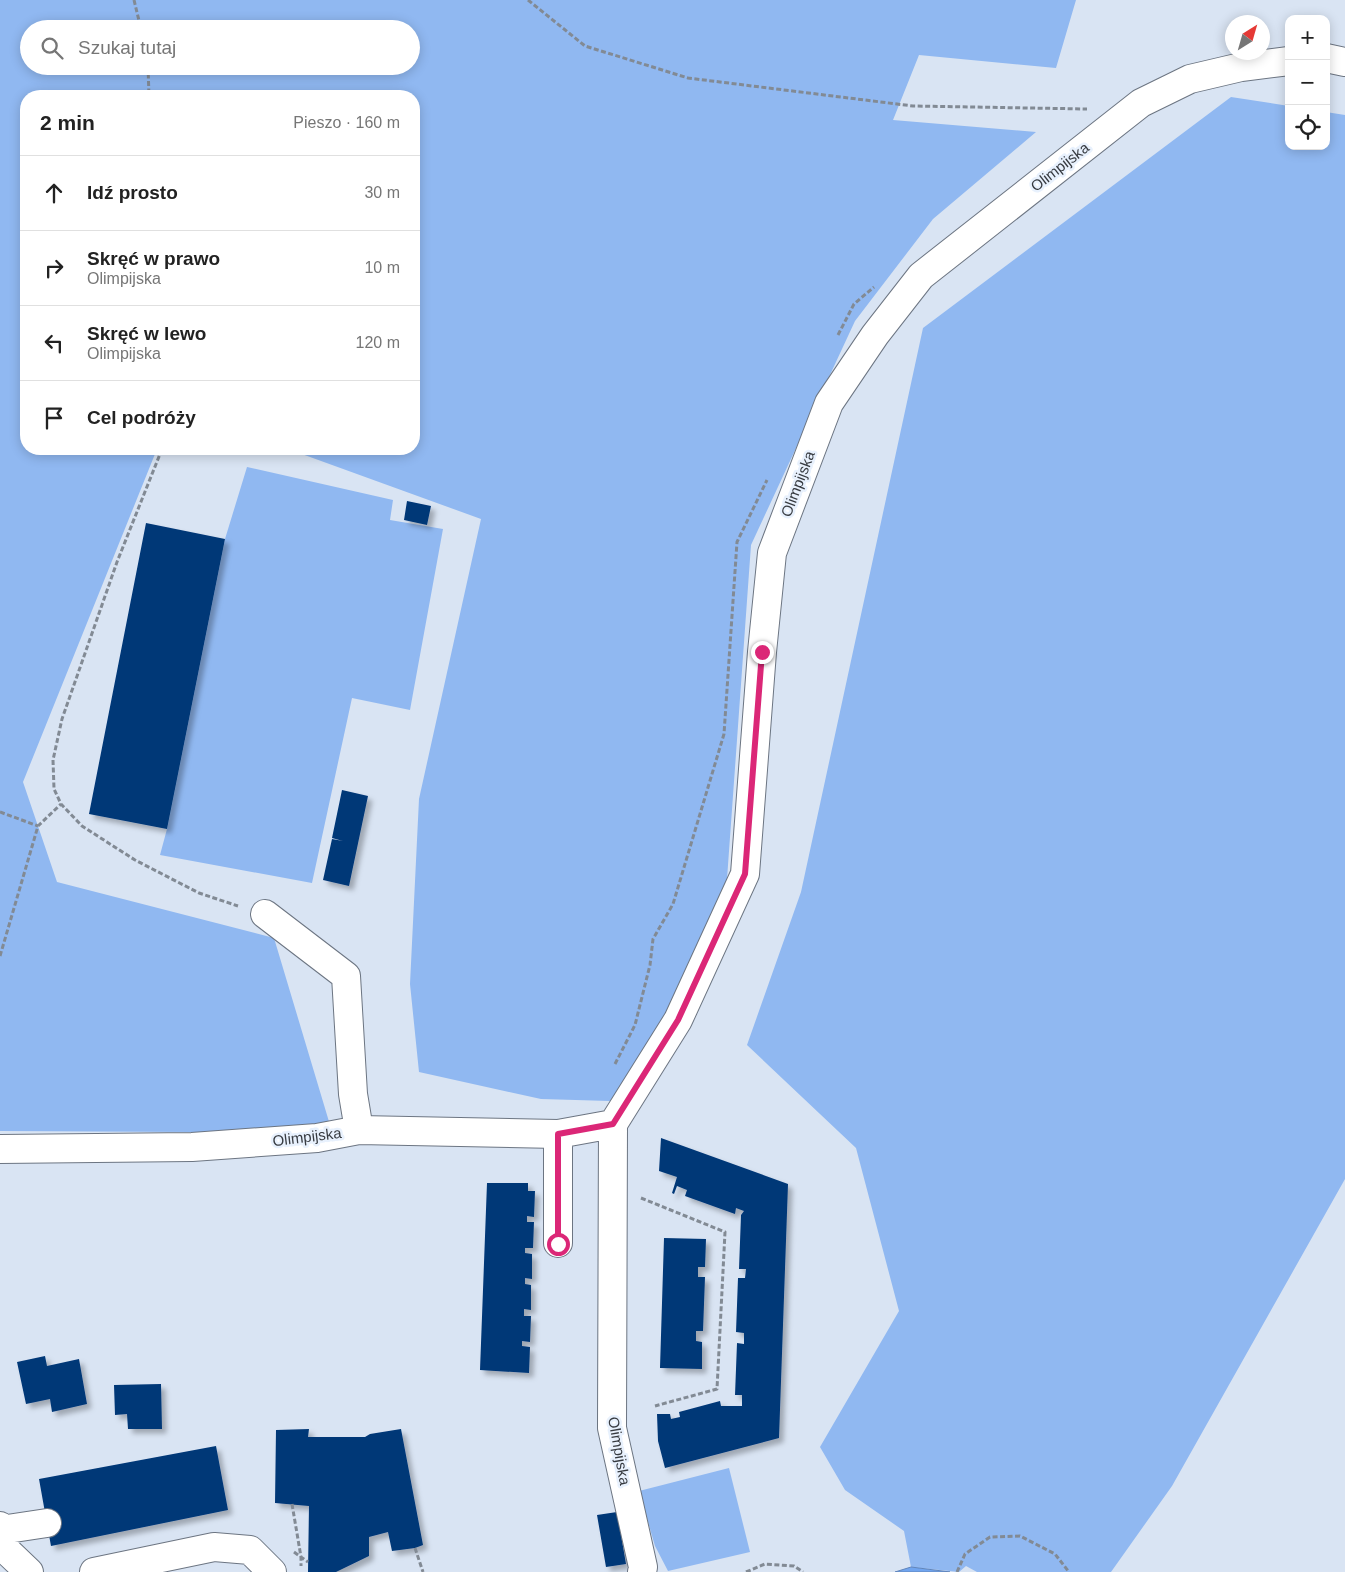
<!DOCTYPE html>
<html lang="pl">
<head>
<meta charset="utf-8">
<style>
  body { margin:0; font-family:Helvetica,sans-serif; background:#f2f2f2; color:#222 }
  .controls { position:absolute; right:15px; top:15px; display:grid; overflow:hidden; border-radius:10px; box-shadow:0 2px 12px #0003 }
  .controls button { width:45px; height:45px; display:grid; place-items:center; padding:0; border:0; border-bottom:1px solid #e0e0e0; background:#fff; color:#222; font:25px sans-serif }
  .compass { position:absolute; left:1225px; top:15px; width:45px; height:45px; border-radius:50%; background:#fff; box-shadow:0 2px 12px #0003; rotate:37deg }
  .stop { position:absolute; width:15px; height:15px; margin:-11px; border:4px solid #db2777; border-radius:50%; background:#fff }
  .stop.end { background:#db2777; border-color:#fff; box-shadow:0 1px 5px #0008 }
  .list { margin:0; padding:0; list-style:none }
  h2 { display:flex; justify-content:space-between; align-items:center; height:65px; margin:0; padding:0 20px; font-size:21px }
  h2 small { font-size:16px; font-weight:400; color:#767676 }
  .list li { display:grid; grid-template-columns:32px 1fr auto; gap:15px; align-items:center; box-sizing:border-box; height:75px; padding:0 20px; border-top:1px solid #e0e0e0 }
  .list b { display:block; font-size:19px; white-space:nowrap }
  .list p { margin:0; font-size:16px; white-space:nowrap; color:#767676 }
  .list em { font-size:16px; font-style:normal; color:#767676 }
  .icon { flex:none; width:28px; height:28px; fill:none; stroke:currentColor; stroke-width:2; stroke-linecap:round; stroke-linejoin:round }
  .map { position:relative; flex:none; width:1345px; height:1572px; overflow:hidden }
  .search { position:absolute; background:#fff; box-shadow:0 2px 12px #0003; left:20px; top:20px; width:400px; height:55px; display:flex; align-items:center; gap:12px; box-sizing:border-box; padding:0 18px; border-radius:28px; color:#767676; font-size:19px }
  .panel { position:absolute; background:#fff; box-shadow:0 2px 12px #0003; left:20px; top:90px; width:400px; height:365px; border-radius:20px }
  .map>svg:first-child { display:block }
  .green { fill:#90b8f1; fill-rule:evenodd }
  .water { fill:#71a5ef; stroke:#6085bb }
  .building { fill:#013777; filter:url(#shadow) }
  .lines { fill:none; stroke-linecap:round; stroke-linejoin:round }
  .minor-casing { stroke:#6c7582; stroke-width:30 }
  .path { stroke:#828a94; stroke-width:3; stroke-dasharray:5 2.5; stroke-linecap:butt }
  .minor { stroke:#fff; stroke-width:28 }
  .route { stroke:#db2777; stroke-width:6 }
  .labels { text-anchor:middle; stroke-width:5; stroke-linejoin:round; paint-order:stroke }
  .street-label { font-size:15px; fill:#373b41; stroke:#e8f1fd }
</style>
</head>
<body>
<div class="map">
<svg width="1345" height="1572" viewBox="0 0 1345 1572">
  <defs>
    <filter id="shadow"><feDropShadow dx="4.5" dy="4.5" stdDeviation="2.5" flood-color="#0004"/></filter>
  </defs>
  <rect width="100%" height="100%" fill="#d9e4f3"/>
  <path class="green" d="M0 0H1076L1056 68 919 55 893 120 1036 132 933 219 855 321 751 545 726 893 672 1010 610 1101 541 1099 419 1072 410 984 419 799 481 519 288 449H414V96H26V449H157L23 782 57 882 274 938 333 1135 190 1132 0 1131ZM29 29H411V66H29Z
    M1231 97 1289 106V146H1326V112L1345 115V1179L1172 1486 1111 1572H977L966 1566 959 1572 911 1567 904 1531 845 1490 820 1447 899 1311 856 1148 747 1045 801 892 923 328Z
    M247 467 393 500 390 520 443 529 410 710 352 698 312 883 160 855 167 829 225 539Z
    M729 1468 750 1552 668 1571 655 1546 639 1491Z"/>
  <path class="water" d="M911 1567 950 1572H895Z"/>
  <path class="building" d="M407 501 431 506 427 525 404 520Z
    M146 523 225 539 167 829 89 814Z
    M342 790 368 796 349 886 323 880 332 839 343 841 332 838Z
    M661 1138 788 1184 779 1438 665 1468 658 1441 657 1414H670L671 1419 680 1417 679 1412 720 1401 721 1406H742V1395H735L737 1343 744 1344V1333L736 1332 738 1278H745L746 1269H739L741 1215 744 1211 736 1208 735 1214 685 1196 687 1190 677 1186 674 1194 672 1193 677 1177 659 1171Z
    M487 1183H528V1191H535L534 1217 527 1216V1222H534L533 1248H525V1253L532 1254V1279L525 1278V1284L531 1285V1310L524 1309V1316H531L530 1342 522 1341V1346L530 1347 529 1373 480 1370Z
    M664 1238 706 1239 705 1267H698V1277H705L703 1331H696V1341L702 1342V1369L660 1368Z
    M45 1356 47 1366 79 1359 87 1404 52 1412 50 1399 26 1404 17 1362Z
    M161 1384 162 1429H128L127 1414 115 1415 114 1385Z
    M309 1429 308 1437H365L370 1434 401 1429 423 1545 415 1548 392 1551 388 1532 369 1537V1556L336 1572H308L309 1506 275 1503 276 1430Z
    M216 1446 228 1510 51 1546 39 1479Z
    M617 1512 626 1564 606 1567 597 1515Z"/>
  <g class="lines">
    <g class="minor-casing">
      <path id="minor" d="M1326 58 1345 62
        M265 914 346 976 353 1094 359 1130
        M613 1124 612 1428 643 1567 642 1572
        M0 1149 192 1147 317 1138 359 1130 558 1134 613 1124 678 1020 745 874 762 652 772 553 829 403 875 335 921 276 1141 103 1190 79 1241 67 1289 61
        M558 1243V1134
        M0 1526 6 1550 29 1572
        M1 1530 47 1523
        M94 1572 214 1547 250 1550 272 1572"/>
    </g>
    <path class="path" d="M134 0 141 29
      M528 0 585 46 688 78 913 106 1087 109
      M148 66 149 96
      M838 335 854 304 874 287
      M162 449 117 562 62 719 53 760 54 789 61 804 82 826 135 860 199 893 238 906
      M0 812 38 826
      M0 956 38 826 61 804
      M615 1064 635 1025 650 965 653 939 673 904 724 734 737 542 767 480
      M641 1198 725 1232 717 1389 655 1406
      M292 1504 301 1557V1566
      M415 1548 423 1572
      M294 1552 308 1562
      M746 1572 765 1564 794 1566 803 1572
      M957 1572 965 1554 990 1537 1020 1536 1055 1554 1069 1572"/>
    <use href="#minor" class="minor"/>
  </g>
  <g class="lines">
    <path class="route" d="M558 1244V1134L613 1124 678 1020 745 874 762 652"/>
  </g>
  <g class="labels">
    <g class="street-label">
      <text transform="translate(1060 167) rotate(-38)" y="5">Olimpijska</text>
      <text transform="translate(798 484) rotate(-69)" y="5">Olimpijska</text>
      <text transform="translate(307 1137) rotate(-7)" y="5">Olimpijska</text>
      <text transform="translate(619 1451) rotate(80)" y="5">Olimpijska</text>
    </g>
  </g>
</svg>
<div class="controls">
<button>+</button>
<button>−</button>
<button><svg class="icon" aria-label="locate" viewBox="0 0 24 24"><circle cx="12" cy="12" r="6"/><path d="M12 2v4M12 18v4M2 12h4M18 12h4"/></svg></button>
</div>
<svg class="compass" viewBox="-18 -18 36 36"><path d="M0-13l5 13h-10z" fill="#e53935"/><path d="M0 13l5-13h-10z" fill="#767676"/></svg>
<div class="stop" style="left:558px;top:1244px"></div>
<div class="stop end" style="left:762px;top:652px"></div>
<div class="search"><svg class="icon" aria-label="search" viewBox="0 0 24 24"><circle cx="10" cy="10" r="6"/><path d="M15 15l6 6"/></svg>Szukaj tutaj</div>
<section class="panel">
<h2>2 min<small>Pieszo · 160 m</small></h2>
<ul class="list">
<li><svg class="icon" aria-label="ahead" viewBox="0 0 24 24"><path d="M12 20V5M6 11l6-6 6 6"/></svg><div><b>Idź prosto</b></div><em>30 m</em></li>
<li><svg class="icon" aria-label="right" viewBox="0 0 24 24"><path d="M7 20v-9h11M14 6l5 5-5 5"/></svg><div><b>Skręć w prawo</b><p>Olimpijska</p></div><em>10 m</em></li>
<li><svg class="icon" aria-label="left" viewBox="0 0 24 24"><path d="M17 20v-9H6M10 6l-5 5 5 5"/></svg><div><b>Skręć w lewo</b><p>Olimpijska</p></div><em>120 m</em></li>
<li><svg class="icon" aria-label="arrive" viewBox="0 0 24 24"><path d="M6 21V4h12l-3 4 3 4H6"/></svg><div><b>Cel podróży</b></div></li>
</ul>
</section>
</div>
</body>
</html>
